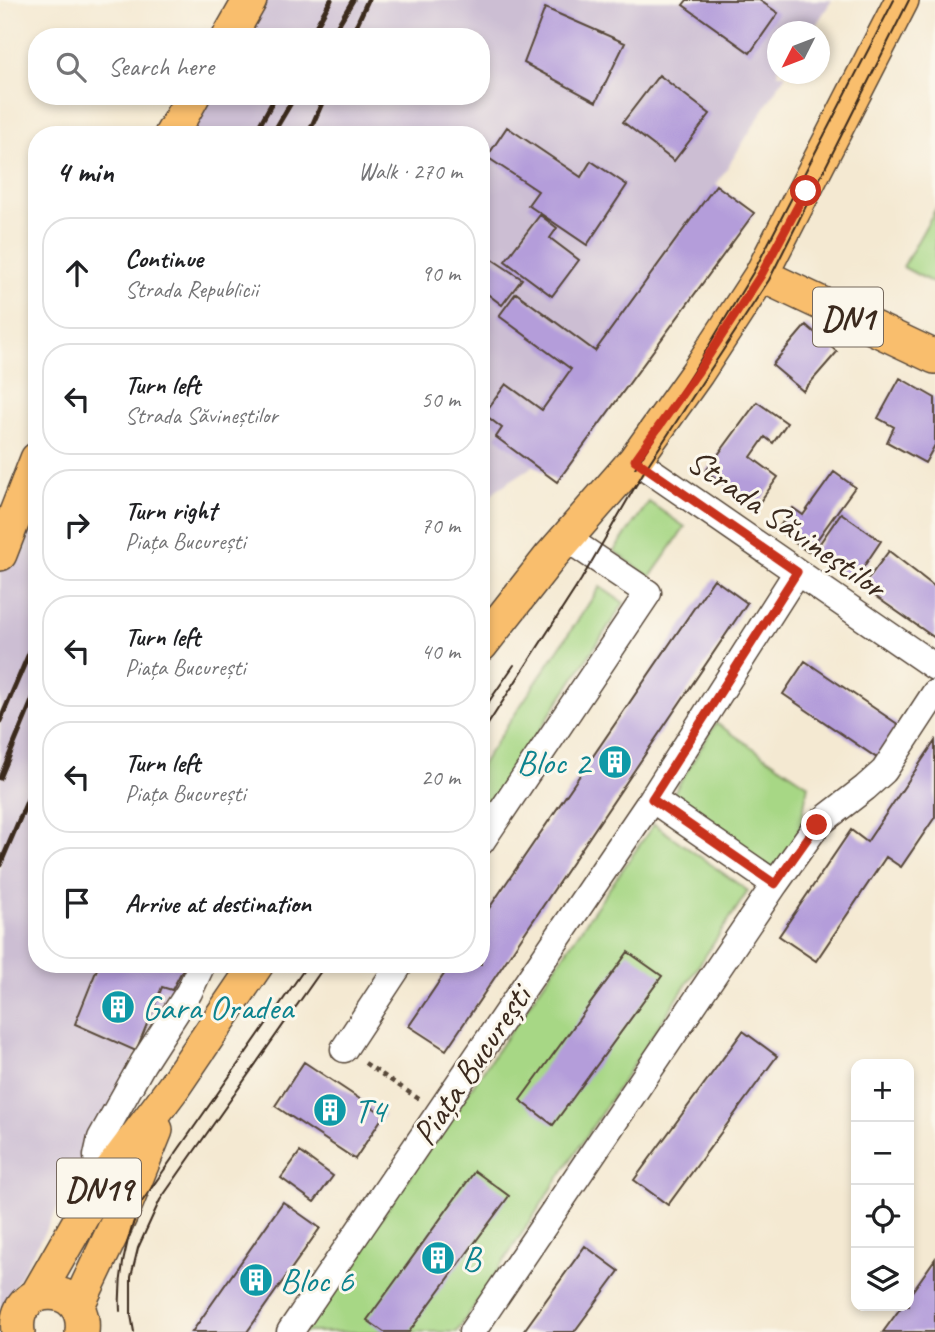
<!DOCTYPE html>
<html lang="en">
<head>
<meta charset="utf-8">
<style>
  body { margin:0; font-family:Caveat,sans-serif; background:#f2f2f2; color:#202124 }
  .controls { position:absolute; right:21px; bottom:21px; display:grid; overflow:hidden; border-radius:14px; box-shadow:0 4px 10px #0003 }
  .controls button { width:63px; height:63px; display:grid; place-items:center; padding:0; border:0; border-bottom:2px solid #e0e0e0; background:#fff; color:#202124; font:35px sans-serif }
  .compass { position:absolute; left:767px; top:21px; width:63px; height:63px; border-radius:50%; background:#fff; box-shadow:0 4px 10px #0003; rotate:228deg }
  .stop { position:absolute; width:21px; height:21px; margin:-16px; border:5px solid #c8321e; border-radius:50%; background:#fff }
  .stop.end { background:#c8321e; border-color:#fff; box-shadow:0 2px 7px #0008 }
  .list { margin:0; padding:0; list-style:none }
  h2 { display:flex; justify-content:space-between; align-items:center; height:91px; margin:0; padding:0 28px; font-size:30px }
  h2 small { font-size:23px; font-weight:400; color:#757577 }
  .list li { display:grid; grid-template-columns:46px 1fr auto; gap:21px; align-items:center; box-sizing:border-box; height:112px; margin:0 14px 14px; padding:0 14px; border:2px solid #e0e0e0; border-radius:28px }
  .list b { display:block; font-size:26px; white-space:nowrap }
  .list p { margin:0; font-size:23px; white-space:nowrap; color:#757577 }
  .list em { font-size:23px; font-style:normal; color:#757577 }
  .icon { flex:none; width:38px; height:38px; fill:none; stroke:currentColor; stroke-width:2; stroke-linecap:round; stroke-linejoin:round }
  .map { position:relative; flex:none; width:935px; height:1332px; overflow:hidden }
  .search { position:absolute; background:#fff; box-shadow:0 4px 10px #0003; left:28px; top:28px; width:462px; height:77px; display:flex; align-items:center; gap:18px; box-sizing:border-box; padding:0 24px; border-radius:28px; color:#757577; font-size:26px }
  .panel { position:absolute; background:#fff; box-shadow:0 4px 10px #0003; left:28px; top:126px; width:462px; height:847px; border-radius:28px }
  .map>svg:first-child { display:block }
  .industrial { fill:#ccbed3 }
  .green { fill:#a7d785; stroke:#718052; stroke-width:2 }
  .building { fill:#b49dda }
  .lines { fill:none; stroke-linecap:round; stroke-linejoin:round }
  .minor-casing { stroke:#574739; stroke-width:29 }
  .major-casing { stroke:#574739; stroke-width:36 }
  .path { stroke:#574739; stroke-width:4.5; stroke-dasharray:5 5; stroke-linecap:butt }
  .minor { stroke:#fff; stroke-width:26 }
  .major { stroke:#f9be6d; stroke-width:33 }
  .tram { stroke:#3b2a1e; stroke-width:2 }
  .rail { stroke:#3b2a1e; stroke-width:5 }
  .route { stroke:#c8321e; stroke-width:9 }
  .labels { text-anchor:middle; stroke-width:6; stroke-linejoin:round; paint-order:stroke }
  .shield { fill:#fbf7ec; stroke:#75685c; stroke-width:2 }
  .shield-label { font-size:33px; font-weight:bold; fill:#3b2a1e }
  .street-label { font-size:35px; fill:#3b2a1e; stroke:#fbf7ec }
  .culture-label { font-size:35px; fill:#0d838f; stroke:#fbf7ec; text-anchor:start }
</style>
</head>
<body>
<div class="map">
<svg width="935" height="1332" viewBox="0 0 935 1332">
  <rect width="100%" height="100%" fill="#fbf7ec"/>
  <filter id="ink" filterUnits="userSpaceOnUse"><feTurbulence type="fractalNoise" baseFrequency=".0143" numOctaves="2"/><feDisplacementMap in="SourceGraphic" scale="14" xChannelSelector="R" yChannelSelector="G"/><feConvolveMatrix kernelMatrix="1 2 1 2 8 2 1 2 1" color-interpolation-filters="sRGB"/></filter>
  <filter id="wash" filterUnits="userSpaceOnUse"><feTurbulence type="fractalNoise" baseFrequency=".00686" numOctaves="4" result="noise"/><feDisplacementMap in="SourceGraphic" scale="28" xChannelSelector="R" yChannelSelector="G"/><feGaussianBlur stdDeviation="1.57" result="paint"/><feColorMatrix in="noise" values="0 0 0 0 0 0 0 0 0 0 0 0 0 0 0 0 0 1.4 0 .05"/><feComposite in="paint" operator="in"/></filter>
  <g filter="url(#wash)">
    <rect width="100%" height="100%" fill="#f4e9d2"/>
    <path class="industrial" d="M233 0H832L812 31 778 32V74H786L544 459 496 490 481 508V135H173L190 96H481V37H217Z
      M37 443V964H182L59 1206 0 1312V526Z"/>
    <path class="green" d="M935 210V284L903 267Z
      M649 502 685 527 650 577 614 551Z
      M600 587 624 603 481 818V765Z
      M716 723 808 785 802 818 808 826 776 872 670 799Z
      M654 824 748 891 457 1332H302Z"/>
    <g id="blocks">
      <path class="building" d="M687 0H759L778 13 750 53 683 5Z
        M545 8 625 43 596 102 524 63Z
        M659 75 710 114 674 161 623 122Z
        M507 127 581 177 591 161 627 185 587 245 528 205 538 191 487 157Z
        M716 185 754 213 557 482 496 437 502 428 484 414 506 384 542 410 571 369 499 316 516 293 595 351Z
        M540 215 557 228 550 238 579 260 552 296 505 261Z
        M481 252 522 279 502 305 481 289Z
        M806 325 837 352 803 391 772 365Z
        M900 378 935 398V445L925 463 887 442 894 427 878 418Z
        M757 402 787 423 773 443 765 437 751 457 778 477 756 507 706 471Z
        M834 472 855 487 808 552 777 530 793 508 803 515Z
        M841 513 881 541 854 581 813 553Z
        M889 551 935 587V638L862 587Z
        M714 579 747 603 446 1050 409 1026 451 964H481V920Z
        M805 661 899 725 877 758 783 694Z
        M935 741V817L901 867 886 857 816 961 779 936 851 830 867 842Z
        M628 952 662 976 553 1125 520 1100Z
        M99 964H195L192 971 184 967 172 990 162 987 136 1051 75 1024Z
        M743 1031 777 1056 668 1205 634 1180Z
        M304 1062 384 1115 355 1159 275 1106Z
        M300 1152 333 1176 314 1202 281 1178Z
        M475 1171 509 1196 409 1332H384L367 1320Z
        M283 1202 320 1228 247 1332H192Z
        M585 1246 619 1271 574 1332H523Z
        M935 1259V1332H883L902 1306H909V1296Z"/>
    </g>
  </g>
  <g filter="url(#ink)">
    <use href="#blocks" fill-opacity="0" stroke="#574739" stroke-width="2"/>
    <g class="lines">
      <g class="minor-casing">
        <path id="minor" d="M635 460 935 667
          M652 799 775 884
          M481 842 648 593 566 538
          M344 1049 400 964
          M100 1185 97 1156 101 1138 143 1063 189 992 202 964
          M290 1332 652 799 797 572
          M472 1332 775 884 817 825 865 788 884 771 935 693"/>
      </g>
      <g class="major-casing">
        <path id="major" d="M229 37 250 0
          M171 135 193 96
          M761 275 935 357
          M0 554 37 459
          M481 645 551 556 635 460 697 373 761 275 902 0
          M37 1295 100 1185 173 1088 257 964
          M77 1307 126 1204 156 1130
          M18 1332C11 1281 88 1280 82 1332"/>
      </g>
      <path class="path" d="M365 1063 419 1099"/>
      <use href="#minor" class="minor"/>
      <use href="#major" class="major"/>
      <path class="tram" d="M635 468 754 271 894 0
        M481 713 514 665
        M481 735 581 580 646 468 769 280 909 0
        M120 1311C118 1272 126 1238 141 1203L308 964
        M134 1332 131 1315V1277L138 1248 160 1200 326 964"/>
      <path class="rail" d="M310 37 331 0
        M331 37 353 0
        M351 37 368 0
        M254 135 276 96
        M272 135 295 96
        M308 135 325 96
        M0 721 37 635
        M0 778 37 689
        M0 865 37 778"/>
    </g>
  </g>
  <g class="lines" filter="url(#ink)">
    <path class="route" d="M806 191 761 275 697 373 635 460 797 572 652 799 775 884 817 825"/>
  </g>
  <defs>
    <g id="building-disc" transform="scale(1.75)"><circle r="9.5" fill="#0f9aa8" stroke="#fbf7ec"/><path d="M-4-6H4V6H1V3H-1V6H-4ZM-2.5-4.3h1.7v1.8h-1.7ZM.8-4.3h1.7v1.8H.8ZM-2.5-1h1.7V.8h-1.7ZM.8-1h1.7V.8H.8Z" fill="#fff"/></g>
  </defs>
  <g fill-rule="evenodd">
    <use href="#building-disc" x="615" y="762"/>
    <use href="#building-disc" x="118" y="1007"/>
    <use href="#building-disc" x="330" y="1110"/>
    <use href="#building-disc" x="438" y="1258"/>
    <use href="#building-disc" x="256" y="1280"/>
  </g>
  <g class="labels">
    <g class="shield">
      <rect x="813" y="287.5" width="70" height="59" rx="5"/>
      <rect x="57" y="1158.5" width="84" height="59" rx="5"/>
    </g>
    <g class="shield-label">
      <text x="848" y="329">DN1</text>
      <text x="99" y="1200">DN19</text>
    </g>
    <g class="street-label">
      <text transform="translate(787 523) rotate(35)" y="12">Strada Săvineștilor</text>
      <text transform="translate(471 1065) rotate(-56)" y="12">Piața București</text>
    </g>
    <g class="culture-label">
      <text x="590" y="774" text-anchor="end">Bloc 2</text>
      <text x="142" y="1019">Gara Oradea</text>
      <text x="354" y="1122">T4</text>
      <text x="462" y="1270">B</text>
      <text x="280" y="1292">Bloc 6</text>
    </g>
  </g>
</svg>
<div class="controls">
<button>+</button>
<button>−</button>
<button><svg class="icon" aria-label="locate" viewBox="0 0 24 24"><circle cx="12" cy="12" r="6"/><path d="M12 2v4M12 18v4M2 12h4M18 12h4"/></svg></button>
<button><svg class="icon" aria-label="layers" viewBox="0 0 24 24"><path d="M12 4l9 5-9 5-9-5zM3 14l9 5 9-5"/></svg></button>
</div>
<svg class="compass" viewBox="-18 -18 36 36"><path d="M0-13l5 13h-10z" fill="#e53935"/><path d="M0 13l5-13h-10z" fill="#757577"/></svg>
<div class="stop" style="left:806px;top:191px"></div>
<div class="stop end" style="left:817px;top:825px"></div>
<div class="search"><svg class="icon" aria-label="search" viewBox="0 0 24 24"><circle cx="10" cy="10" r="6"/><path d="M15 15l6 6"/></svg>Search here</div>
<section class="panel">
<h2>4 min<small>Walk · 270 m</small></h2>
<ul class="list">
<li><svg class="icon" aria-label="ahead" viewBox="0 0 24 24"><path d="M12 20V5M6 11l6-6 6 6"/></svg><div><b>Continue</b><p>Strada Republicii</p></div><em>90 m</em></li>
<li><svg class="icon" aria-label="left" viewBox="0 0 24 24"><path d="M17 20v-9H6M10 6l-5 5 5 5"/></svg><div><b>Turn left</b><p>Strada Săvineștilor</p></div><em>50 m</em></li>
<li><svg class="icon" aria-label="right" viewBox="0 0 24 24"><path d="M7 20v-9h11M14 6l5 5-5 5"/></svg><div><b>Turn right</b><p>Piața București</p></div><em>70 m</em></li>
<li><svg class="icon" aria-label="left" viewBox="0 0 24 24"><path d="M17 20v-9H6M10 6l-5 5 5 5"/></svg><div><b>Turn left</b><p>Piața București</p></div><em>40 m</em></li>
<li><svg class="icon" aria-label="left" viewBox="0 0 24 24"><path d="M17 20v-9H6M10 6l-5 5 5 5"/></svg><div><b>Turn left</b><p>Piața București</p></div><em>20 m</em></li>
<li><svg class="icon" aria-label="arrive" viewBox="0 0 24 24"><path d="M6 21V4h12l-3 4 3 4H6"/></svg><div><b>Arrive at destination</b></div></li>
</ul>
</section>
</div>
</body>
</html>
